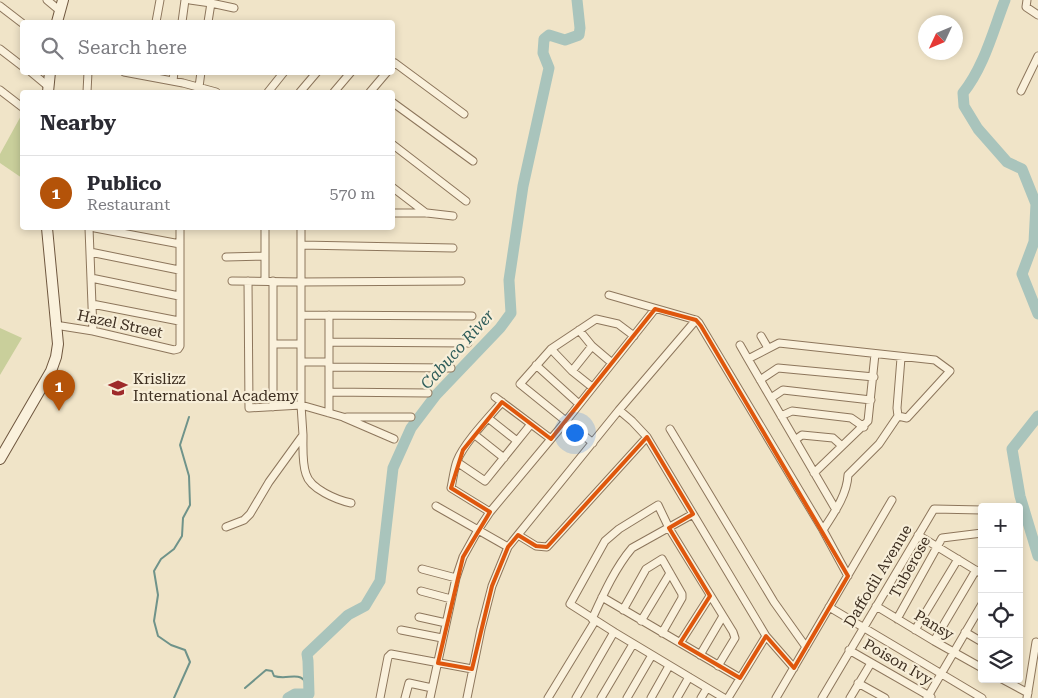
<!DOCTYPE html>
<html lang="en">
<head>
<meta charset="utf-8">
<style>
  body { margin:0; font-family:"Roboto Serif",serif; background:#f7f7f7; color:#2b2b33 }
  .controls { position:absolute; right:15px; bottom:15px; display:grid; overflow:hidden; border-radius:5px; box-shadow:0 2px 8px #0003 }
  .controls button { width:45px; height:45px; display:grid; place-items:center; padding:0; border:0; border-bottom:1px solid #e1e1e2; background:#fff; color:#2b2b33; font:25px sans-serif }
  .compass { position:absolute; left:918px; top:15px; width:45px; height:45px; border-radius:50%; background:#fff; box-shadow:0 2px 8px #0003; rotate:226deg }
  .you { position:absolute; left:574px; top:432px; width:18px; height:18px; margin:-12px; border:4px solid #fff; border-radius:50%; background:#1a73e8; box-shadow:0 0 0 8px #1a73e833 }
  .badge { display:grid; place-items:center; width:32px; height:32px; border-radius:50%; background:#b45309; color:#fff; font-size:16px; font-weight:700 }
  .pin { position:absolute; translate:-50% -41px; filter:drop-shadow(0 1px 2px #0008) }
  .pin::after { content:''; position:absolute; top:26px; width:18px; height:15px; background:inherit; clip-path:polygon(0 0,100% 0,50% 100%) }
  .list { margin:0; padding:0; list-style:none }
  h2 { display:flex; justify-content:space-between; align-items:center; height:65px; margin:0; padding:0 20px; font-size:21px }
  h2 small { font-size:16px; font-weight:400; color:#7c7c81 }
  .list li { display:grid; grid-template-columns:32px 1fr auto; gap:15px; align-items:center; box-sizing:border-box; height:75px; padding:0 20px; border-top:1px solid #e1e1e2 }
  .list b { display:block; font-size:19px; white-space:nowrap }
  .list p { margin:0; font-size:16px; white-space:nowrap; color:#7c7c81 }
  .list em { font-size:16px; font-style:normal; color:#7c7c81 }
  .icon { flex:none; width:28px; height:28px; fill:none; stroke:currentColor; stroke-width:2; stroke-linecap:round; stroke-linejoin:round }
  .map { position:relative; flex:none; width:1038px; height:698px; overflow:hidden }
  .search { position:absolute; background:#fff; box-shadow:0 2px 8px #0003; left:20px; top:20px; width:375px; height:55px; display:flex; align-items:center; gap:12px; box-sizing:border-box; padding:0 18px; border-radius:5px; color:#7c7c81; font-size:19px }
  .panel { position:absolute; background:#fff; box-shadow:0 2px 8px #0003; left:20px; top:90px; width:375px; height:140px; border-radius:5px }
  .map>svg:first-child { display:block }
  .green { fill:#c9cf9b }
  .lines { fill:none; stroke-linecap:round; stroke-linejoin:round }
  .stream { stroke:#6f938a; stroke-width:2 }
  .river { stroke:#a9c4bc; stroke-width:11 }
  .street-casing { stroke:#8d765c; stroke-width:9 }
  .secondary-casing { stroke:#6f573f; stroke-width:12 }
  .street { stroke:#faf1dc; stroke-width:7 }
  .secondary { stroke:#faf1dc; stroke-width:10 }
  .marked { fill:none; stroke:#df570d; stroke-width:4; stroke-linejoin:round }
  .labels { text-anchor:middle; stroke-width:4.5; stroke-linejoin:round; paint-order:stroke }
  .street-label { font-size:15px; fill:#3d2e20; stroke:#f7eed8 }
  .poi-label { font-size:15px; fill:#3d2e20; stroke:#f7eed8; text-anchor:start }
  .water-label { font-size:16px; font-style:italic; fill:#2f5d5a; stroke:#f7eed8 }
</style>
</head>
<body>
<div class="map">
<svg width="1038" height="698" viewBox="0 0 1038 698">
  <rect width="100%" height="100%" fill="#f0e4c8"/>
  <path class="green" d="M22 114V178L0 163V154Z
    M0 328 22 338 0 375Z"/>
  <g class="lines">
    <path class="stream" d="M245 688 266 670 272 671 274 676C289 681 303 668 308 689
      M174 698 190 662 185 650 171 645 158 636 154 621 158 595 154 571 161 559 174 549 182 536 183 518 190 505 189 476 180 445 189 417"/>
    <path class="river" d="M1005 0C993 31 984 67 963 93L964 106 978 129 1007 162 1022 169 1036 204 1034 242 1022 274 1038 314
      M1038 416 1012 449 1020 496 1038 556
      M288 698 295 694H309L308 661 307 654 348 615 365 606 380 581 393 468 411 428 436 395 500 328 511 313 509 280 523 186 549 68 543 53 544 39 549 35 565 40 579 35 580 28 577 0"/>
    <g class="street-casing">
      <path id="street" d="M47 0 59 10
        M190 0 211 3 208 22
        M1027 0 1026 7 1038 15
        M211 3 234 8
        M0 6 22 23
        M156 22 160 0
        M182 22 185 0
        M0 49 22 66
        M392 66 395 63 464 114
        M31 72 49 87
        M124 72 183 83 216 92
        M173 81 174 72
        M199 87 201 72
        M0 90 22 107
        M1021 91 1038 56
        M87 92 88 72
        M268 92 284 72
        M300 92 317 72
        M334 92 351 72
        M370 92 387 72
        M392 102 473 161
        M392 144 466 201
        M392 187 426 213
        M392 213H427L453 216
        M89 228 93 331
        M95 228 180 244
        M265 228V281
        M301 245 453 248
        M90 252 179 270
        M226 257 265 256
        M91 278 179 296
        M232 281 301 282 461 281
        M248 281 249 408 301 405 343 417 394 439
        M273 281V407
        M609 295 696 320 699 323 823 530 848 576
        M92 304 179 321
        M301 315 472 316
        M55 325 93 331 174 350 178 349 180 346V228
        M579 330 592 346 612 363
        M761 336 768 348
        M329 342 468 343
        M273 344H301
        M740 345 748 359
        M551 349 572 371 592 387
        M301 362H329
        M536 365 579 404
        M329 367 451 368
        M572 371 592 346
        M760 380 778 368 874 377
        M329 392 428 393
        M495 397 551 439
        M771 398 783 390 871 400
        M619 410 632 421 647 437 766 636 794 668
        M329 413V315
        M781 416 792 411 851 418 864 427
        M347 417H411
        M488 418 517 441
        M670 429 774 602 806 647
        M303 435C303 447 302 463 306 474 310 489 337 500 351 503
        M475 435 504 458
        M795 440 802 435 833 438 842 446
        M593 443 520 384 551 349 596 319 618 324 634 336
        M457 462 485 481 531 424
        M814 473 868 421 875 354
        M436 506 508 547
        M836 510 748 359 779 343 935 360 950 371 907 418 898 416
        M490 512 451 488C453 479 454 469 457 461 464 443 489 417 502 402
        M226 527 244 520 250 514 269 482 303 435 301 405V228
        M823 530C834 513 847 495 848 475L879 444 898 416 897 408 901 358
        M518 535 536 546 547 547 647 437
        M918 535 982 574
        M422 569 456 578
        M421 591 451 599
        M602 597 740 678
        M876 606 934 641 982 668
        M829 607 982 698
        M623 610 646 569 662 559 682 594V598L662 633
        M419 617 446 623
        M592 619C603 595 615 568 632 548L693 514
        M897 619 942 538 982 533
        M641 621 670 573
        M401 630 442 638
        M915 630 958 559
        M965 632 982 642
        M934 641 976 570
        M680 643 710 596
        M849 650 931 697
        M700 655 723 616
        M718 666 735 638 733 632 669 528 658 505 619 529 605 541 570 604 614 632 724 698
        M1002 679 1028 693
        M858 683 885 698
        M380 698 388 657 391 654 472 669
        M405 698 409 683 432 688
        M430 698 456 578 463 557 478 530 490 512 566 421 655 309
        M467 698 481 629 492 586 508 547 619 410 696 320
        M548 698 595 621
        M576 698 614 632
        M601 698 633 644
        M627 698 652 655
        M651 698 669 666
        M677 698 689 677
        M701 698 707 688
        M728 698 766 636
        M776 698 892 500
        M822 698 934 509 982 510
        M850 698 871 663
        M927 698 982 604
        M1027 698 1036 642"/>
    </g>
    <g class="secondary-casing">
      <path id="secondary" d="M57 22 63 0
        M48 92 50 72
        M0 459 51 371 56 357 58 344 47 228"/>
    </g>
    <use href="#street" class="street"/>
    <use href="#secondary" class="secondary"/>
  </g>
  <path class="marked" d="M655 309 696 320 701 326 848 576 794 668 766 636 740 678 680 643 710 596 669 528 693 514 647 437 547 547 536 546 518 535 508 547 492 586 472 669 438 663 463 557 490 512 451 488 463 450 502 402 551 439Z"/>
  <defs>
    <g id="school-bare" transform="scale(1.5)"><path d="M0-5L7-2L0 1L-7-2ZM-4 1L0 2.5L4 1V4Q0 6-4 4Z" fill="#9e2a2b" stroke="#f7eed8" stroke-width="2.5" paint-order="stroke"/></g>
  </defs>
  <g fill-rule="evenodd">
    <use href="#school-bare" x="118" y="388"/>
  </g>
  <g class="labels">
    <g class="street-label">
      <text transform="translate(120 324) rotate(12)" y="5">Hazel Street</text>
      <text transform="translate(910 567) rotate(-61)" y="5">Tuberose</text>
      <text transform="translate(878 576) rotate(-59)" y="5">Daffodil Avenue</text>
      <text transform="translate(934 625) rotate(31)" y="5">Pansy</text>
      <text transform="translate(898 662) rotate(30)" y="5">Poison Ivy</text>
    </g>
    <g class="poi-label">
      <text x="133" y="384">Krislizz<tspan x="133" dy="17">International Academy</tspan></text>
    </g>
    <g class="water-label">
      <text transform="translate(457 349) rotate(-48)" y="6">Cabuco River</text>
    </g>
  </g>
</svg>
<div class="controls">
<button>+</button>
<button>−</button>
<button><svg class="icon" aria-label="locate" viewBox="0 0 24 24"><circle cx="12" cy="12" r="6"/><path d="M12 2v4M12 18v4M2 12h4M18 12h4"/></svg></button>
<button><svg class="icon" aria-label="layers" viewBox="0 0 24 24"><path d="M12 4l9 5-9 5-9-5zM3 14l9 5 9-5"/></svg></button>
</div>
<svg class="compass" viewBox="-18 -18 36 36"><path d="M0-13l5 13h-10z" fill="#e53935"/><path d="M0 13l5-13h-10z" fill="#7c7c81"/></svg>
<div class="you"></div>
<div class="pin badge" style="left:59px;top:411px">1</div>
<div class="search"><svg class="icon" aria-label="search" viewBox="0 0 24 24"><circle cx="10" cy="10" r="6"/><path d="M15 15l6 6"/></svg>Search here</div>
<section class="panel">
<h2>Nearby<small></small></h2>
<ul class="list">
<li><span class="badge">1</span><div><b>Publico</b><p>Restaurant</p></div><em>570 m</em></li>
</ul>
</section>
</div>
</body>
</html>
